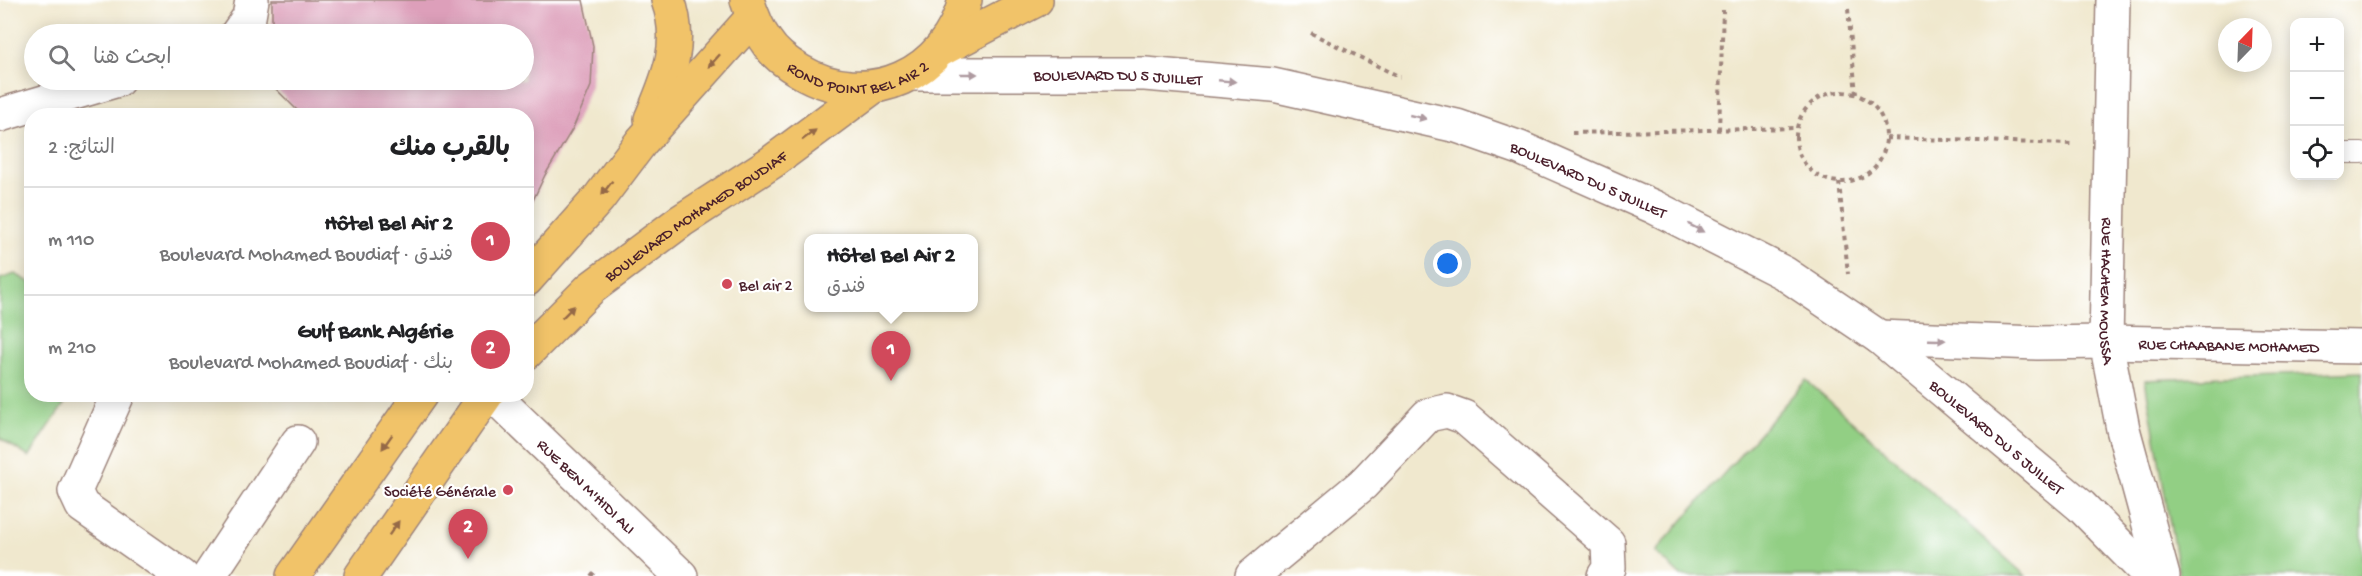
<!DOCTYPE html>
<html lang="ar">
<head>
<meta charset="utf-8">
<style>
  body { margin:0; font-family:"Gochi Hand","Playpen Sans Arabic",sans-serif; background:#f2f2f2; color:#202124; direction:rtl }
  .controls { position:absolute; right:18px; top:18px; display:grid; overflow:hidden; border-radius:12px; box-shadow:0 3px 15px #0003 }
  .controls button { width:54px; height:54px; display:grid; place-items:center; padding:0; border:0; border-bottom:2px solid #e0e0e0; background:#fff; color:#202124; font:30px sans-serif }
  .compass { position:absolute; left:2218px; top:18px; width:54px; height:54px; border-radius:50%; background:#fff; box-shadow:0 3px 15px #0003; rotate:23deg }
  .you { position:absolute; left:1448px; top:264px; width:21px; height:21px; margin:-15px; border:4px solid #fff; border-radius:50%; background:#1a73e8; box-shadow:0 0 0 9px #1a73e833 }
  .badge { display:grid; place-items:center; width:39px; height:39px; border-radius:50%; background:#d1495b; color:#fff; font-size:20px; font-weight:700 }
  .pin { position:absolute; translate:-50% -50px; filter:drop-shadow(0 2px 3px #0008) }
  .pin::after { content:''; position:absolute; top:32px; width:21px; height:18px; background:inherit; clip-path:polygon(0 0,100% 0,50% 100%) }
  .popup { position:absolute; left:804px; top:234px; width:174px; height:78px; box-sizing:border-box; display:grid; place-content:center; border-radius:12px; background:#fff; filter:drop-shadow(0 2px 4px #0005); font-size:20px; white-space:nowrap; color:#757577 }
  .popup b { font-size:22px; color:#202124 }
  .popup::after { content:''; position:absolute; left:50%; top:100%; margin-left:-12px; border:12px solid transparent; border-top-color:#fff }
  .list { margin:0; padding:0; list-style:none }
  h2 { display:flex; justify-content:space-between; align-items:center; height:78px; margin:0; padding:0 24px; font-size:26px }
  h2 small { font-size:20px; font-weight:400; color:#757577 }
  .list li { display:grid; grid-template-columns:39px 1fr auto; gap:18px; align-items:center; box-sizing:border-box; height:108px; padding:0 24px; border-top:2px solid #e0e0e0 }
  .list b { display:block; font-size:22px; white-space:nowrap }
  .list p { margin:0; font-size:20px; white-space:nowrap; color:#757577 }
  .list em { font-size:20px; font-style:normal; color:#757577 }
  .icon { flex:none; width:33px; height:33px; fill:none; stroke:currentColor; stroke-width:2; stroke-linecap:round; stroke-linejoin:round }
  .map { position:relative; flex:none; width:2362px; height:576px; overflow:hidden; direction:ltr }
  .search { position:absolute; background:#fff; box-shadow:0 3px 15px #0003; left:24px; top:24px; width:510px; height:66px; display:flex; align-items:center; gap:15px; box-sizing:border-box; padding:0 21px; border-radius:33px; color:#757577; font-size:22px }
  .panel { position:absolute; background:#fff; box-shadow:0 3px 15px #0003; left:24px; top:108px; width:510px; height:294px; border-radius:24px; direction:rtl }
  .map>svg:first-child { display:block }
  .green { fill:#92cf84; stroke:#6e7758; stroke-width:1.5 }
  .building { fill:#dd9fba }
  .lines { fill:none; stroke-linecap:round; stroke-linejoin:round }
  .service-casing { stroke:#9d847c; stroke-width:22 }
  .minor-casing { stroke:#9d847c; stroke-width:36 }
  .tertiary-casing { stroke:#9d847c; stroke-width:36 }
  .primary-casing { stroke:#9d847c; stroke-width:36 }
  .path { stroke:#9d847c; stroke-width:4; stroke-dasharray:4.5 4.5; stroke-linecap:butt }
  .service { stroke:#fff; stroke-width:20 }
  .minor { stroke:#fff; stroke-width:33 }
  .tertiary { stroke:#fff; stroke-width:33 }
  .primary { stroke:#f1c369; stroke-width:33 }
  .oneway { fill:#956947 }
  .oneway2 { fill:#ae9aa0 }
  .poi-dot { fill:#d1495b; stroke:#fff; stroke-width:2 }
  .labels { text-anchor:middle; stroke-width:4.5; stroke-linejoin:round; paint-order:stroke }
  .street-label { font-size:16px; fill:#4a1f2b; stroke:#fff }
  .poi-label { font-size:16px; fill:#4a1f2b; stroke:#fff; text-anchor:start }
</style>
</head>
<body>
<div class="map">
<svg width="2362" height="576" viewBox="0 0 2362 576">
  <rect width="100%" height="100%" fill="#fff"/>
  <filter id="ink" filterUnits="userSpaceOnUse"><feTurbulence type="fractalNoise" baseFrequency=".0167" numOctaves="2"/><feDisplacementMap in="SourceGraphic" scale="12" xChannelSelector="R" yChannelSelector="G"/><feConvolveMatrix kernelMatrix="1 2 1 2 8 2 1 2 1" color-interpolation-filters="sRGB"/></filter>
  <filter id="wash" filterUnits="userSpaceOnUse"><feTurbulence type="fractalNoise" baseFrequency=".008" numOctaves="4" result="noise"/><feDisplacementMap in="SourceGraphic" scale="24" xChannelSelector="R" yChannelSelector="G"/><feGaussianBlur stdDeviation="1.35" result="paint"/><feColorMatrix in="noise" values="0 0 0 0 0 0 0 0 0 0 0 0 0 0 0 0 0 1.4 0 .05"/><feComposite in="paint" operator="in"/></filter>
  <g filter="url(#wash)">
    <rect width="100%" height="100%" fill="#f0e8ce"/>
    <path class="green" d="M15 274 31 283 32 394 70 395 29 457 0 438V279Z
      M2362 372V576H2179L2145 380Z
      M1806 380 2026 576H1681L1655 552Z"/>
    <g id="blocks">
      <path class="building" d="M272 0H583L593 46 591 86 573 128 545 175 526 215V116H303L272 85V80H524V34H272Z"/>
    </g>
  </g>
  <g filter="url(#ink)">
    <use href="#blocks" fill-opacity="0" stroke="#9d847c" stroke-width="1.5"/>
    <g class="lines">
      <g class="service-casing">
        <path id="service" d="M2347 153H2362"/>
      </g>
      <g class="minor-casing">
        <g id="minor">
          <path d="M237 34 249 17 252 0"/>
          <path id="s1" d="M911 74H1145L1273 85 1457 126 1520 148 1654 207 1784 273 1879 337 2081 506 2150 576"/>
          <path d="M0 115 118 80"/>
          <path id="s2" d="M1879 337 2037 343 2106 342 2362 347"/>
          <path d="M118 394 75 491 82 506 182 576"/>
          <path id="s3" d="M492 394 681 576"/>
          <path d="M209 576 298 442"/>
          <path d="M1252 576 1363 484 1428 415 1447 411 1464 417 1608 543 1609 568 1604 576"/>
        </g>
      </g>
      <g class="tertiary-casing">
        <g id="tertiary">
          <path id="s4" d="M2113 0 2106 342 2123 429 2163 576"/>
        </g>
      </g>
      <g class="primary-casing">
        <g id="primary">
          <path id="s5" d="M747 0C752 15 757 29 766 41 774 54 788 64 800 71 868 111 947 74 965 0"/>
          <path d="M942 49 1036 0"/>
          <path d="M651 119C668 79 684 44 668 0"/>
          <path d="M526 280 599 198 642 141 753 17"/>
          <path id="s6" d="M526 353 591 288 681 221 772 162 873 87"/>
          <path d="M293 576 421 394"/>
          <path d="M361 576 487 394"/>
        </g>
      </g>
      <path class="path" d="M1848 9 1856 94
        M1311 33 1400 77
        M1796 137a45 45 0 1 1 90 0a45 45 0 1 1-90 0Z
        M1719 130 1723 10
        M1572 133 1796 128
        M1886 138 2071 144
        M1839 182 1848 274
        M591 576 595 571"/>
      <use href="#service" class="service"/>
      <use href="#minor" class="minor"/>
      <use href="#tertiary" class="tertiary"/>
      <use href="#primary" class="primary"/>
    </g>
    <defs><path id="oneway-solid" d="M-6-.8H1V-3.2L6.5 0L1 3.2V.8H-6Z" transform="scale(1.5)"/></defs>
    <g class="oneway">
      <use href="#oneway-solid" transform="translate(714 61) rotate(132)"/>
      <use href="#oneway-solid" transform="translate(809 135) rotate(-37)"/>
      <use href="#oneway-solid" transform="translate(607 188) rotate(127)"/>
      <use href="#oneway-solid" transform="translate(568 312) rotate(-45)"/>
      <use href="#oneway-solid" transform="translate(387 442) rotate(125)"/>
      <use href="#oneway-solid" transform="translate(394 528) rotate(-55)"/>
    </g>
    <g class="oneway2">
      <use href="#oneway-solid" transform="translate(969 74)"/>
      <use href="#oneway-solid" transform="translate(1227 81) rotate(5)"/>
      <use href="#oneway-solid" transform="translate(1418 117) rotate(13)"/>
      <use href="#oneway-solid" transform="translate(1696 228) rotate(27)"/>
      <use href="#oneway-solid" transform="translate(1937 340) rotate(2)"/>
    </g>
  </g>
  <g class="poi-dot">
    <circle cx="727" cy="284" r="6"/>
    <circle cx="508" cy="490" r="6"/>
  </g>
  <g class="labels">
    <g class="street-label">
      <text dy="6" stroke="none"><textPath href="#s5" startOffset="152">ROND POINT BEL AIR 2</textPath></text>
      <text dy="6" stroke="none"><textPath href="#s1" startOffset="207">BOULEVARD DU 5 JUILLET</textPath></text>
      <text dy="6" stroke="none"><textPath href="#s1" startOffset="693">BOULEVARD DU 5 JUILLET</textPath></text>
      <text dy="6" stroke="none"><textPath href="#s6" startOffset="219">BOULEVARD MOHAMED BOUDIAF</textPath></text>
      <text dy="6" stroke="none"><textPath href="#s4" startOffset="291">RUE HACHEM MOUSSA</textPath></text>
      <text dy="6" stroke="none"><textPath href="#s2" startOffset="350">RUE CHAABANE MOHAMED</textPath></text>
      <text dy="6" stroke="none"><textPath href="#s1" startOffset="1179">BOULEVARD DU 5 JUILLET</textPath></text>
      <text dy="6" stroke="none"><textPath href="#s3" startOffset="132">RUE BEN M'HIDI ALI</textPath></text>
    </g>
    <g class="poi-label">
      <text x="739" y="290">Bel air 2</text>
      <text x="496" y="496" text-anchor="end">Société Générale</text>
    </g>
  </g>
</svg>
<div class="controls">
<button>+</button>
<button>−</button>
<button><svg class="icon" aria-label="locate" viewBox="0 0 24 24"><circle cx="12" cy="12" r="6"/><path d="M12 2v4M12 18v4M2 12h4M18 12h4"/></svg></button>
</div>
<svg class="compass" viewBox="-18 -18 36 36"><path d="M0-13l5 13h-10z" fill="#e53935"/><path d="M0 13l5-13h-10z" fill="#757577"/></svg>
<div class="you"></div>
<div class="pin badge" style="left:891px;top:381px">1</div>
<div class="popup"><b>Hôtel Bel Air 2</b>فندق</div>
<div class="pin badge" style="left:468px;top:559px">2</div>
<div class="search"><svg class="icon" aria-label="search" viewBox="0 0 24 24"><circle cx="10" cy="10" r="6"/><path d="M15 15l6 6"/></svg>ابحث هنا</div>
<section class="panel">
<h2>بالقرب منك<small>النتائج: 2</small></h2>
<ul class="list">
<li><span class="badge">1</span><div><b>Hôtel Bel Air 2</b><p>فندق · Boulevard Mohamed Boudiaf</p></div><em>110 m</em></li>
<li><span class="badge">2</span><div><b>Gulf Bank Algérie</b><p>بنك · Boulevard Mohamed Boudiaf</p></div><em>210 m</em></li>
</ul>
</section>
</div>
</body>
</html>
